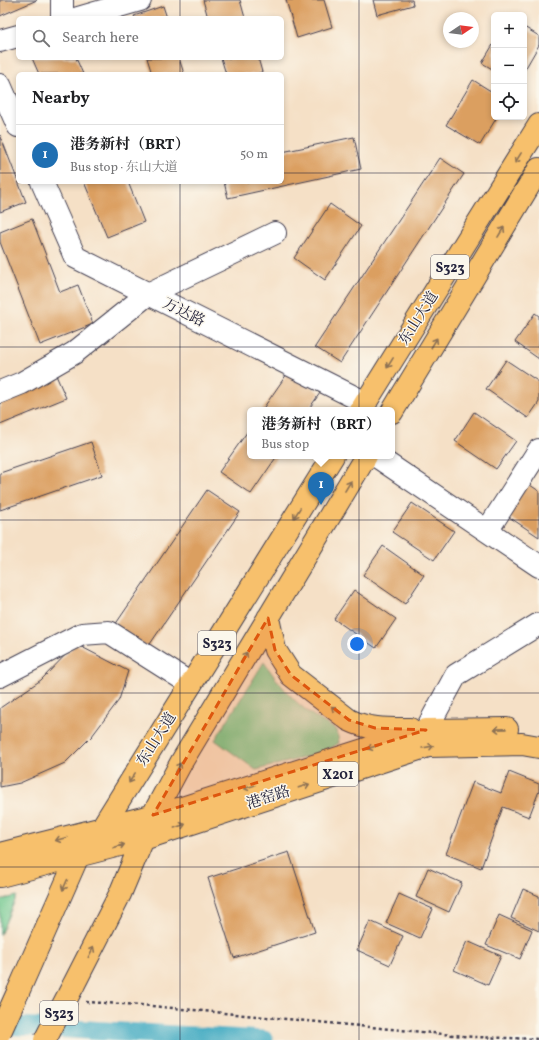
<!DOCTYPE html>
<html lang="en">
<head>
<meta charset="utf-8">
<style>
  body { margin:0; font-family:Vollkorn,"Noto Serif SC",serif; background:#f2f2f2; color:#202124 }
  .controls { position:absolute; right:12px; top:12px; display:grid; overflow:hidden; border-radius:6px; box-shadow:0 2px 6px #0003 }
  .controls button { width:36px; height:36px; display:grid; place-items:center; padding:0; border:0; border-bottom:1px solid #e0e0e0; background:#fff; color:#202124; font:20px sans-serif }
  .compass { position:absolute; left:443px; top:12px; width:36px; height:36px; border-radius:50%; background:#fff; box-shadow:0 2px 6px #0003; rotate:77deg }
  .you { position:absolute; left:357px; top:644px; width:14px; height:14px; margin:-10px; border:3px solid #fff; border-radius:50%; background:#1a73e8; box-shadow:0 0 0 6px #1a73e833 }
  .badge { display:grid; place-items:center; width:26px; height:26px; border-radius:50%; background:#1f6fb2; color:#fff; font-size:13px; font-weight:700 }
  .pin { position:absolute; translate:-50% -33px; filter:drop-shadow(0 1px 2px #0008) }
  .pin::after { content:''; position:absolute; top:21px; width:14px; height:12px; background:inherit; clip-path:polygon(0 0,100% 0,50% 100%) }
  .popup { position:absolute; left:247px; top:407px; width:148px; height:52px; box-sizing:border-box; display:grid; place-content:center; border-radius:6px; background:#fff; filter:drop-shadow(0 1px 3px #0005); font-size:13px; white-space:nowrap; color:#757577 }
  .popup b { font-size:15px; color:#202124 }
  .popup::after { content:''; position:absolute; left:50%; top:100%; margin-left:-8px; border:8px solid transparent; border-top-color:#fff }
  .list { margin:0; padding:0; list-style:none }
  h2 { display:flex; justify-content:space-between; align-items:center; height:52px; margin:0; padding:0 16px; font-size:17px }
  h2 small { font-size:13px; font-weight:400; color:#757577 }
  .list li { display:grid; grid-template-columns:26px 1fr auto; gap:12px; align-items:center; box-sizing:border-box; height:60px; padding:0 16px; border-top:1px solid #e0e0e0 }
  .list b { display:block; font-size:15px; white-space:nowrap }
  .list p { margin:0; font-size:13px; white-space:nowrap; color:#757577 }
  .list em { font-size:13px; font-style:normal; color:#757577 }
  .icon { flex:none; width:22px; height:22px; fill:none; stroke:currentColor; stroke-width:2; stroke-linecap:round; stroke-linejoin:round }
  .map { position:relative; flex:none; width:539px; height:1040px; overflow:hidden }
  .search { position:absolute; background:#fff; box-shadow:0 2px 6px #0003; left:16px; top:16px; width:268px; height:44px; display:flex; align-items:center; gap:10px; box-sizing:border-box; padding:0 14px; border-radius:6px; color:#757577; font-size:15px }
  .panel { position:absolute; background:#fff; box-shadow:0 2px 6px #0003; left:16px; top:72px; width:268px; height:112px; border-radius:6px }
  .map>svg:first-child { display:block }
  .green { fill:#6fc78e; stroke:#487464 }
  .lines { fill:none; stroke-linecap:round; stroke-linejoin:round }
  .canal { stroke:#44acc3; stroke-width:19 }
  .building { fill:#db9f60 }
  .minor-casing { stroke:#423e50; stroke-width:24 }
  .major-casing { stroke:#423e50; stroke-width:24 }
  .path { stroke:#423e50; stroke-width:2.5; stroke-dasharray:3 3; stroke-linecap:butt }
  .minor { stroke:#fff; stroke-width:22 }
  .major { stroke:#f7c06c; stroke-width:22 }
  .major-bridge-casing { stroke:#423e50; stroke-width:24; stroke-linecap:butt }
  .major-bridge { stroke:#f7c06c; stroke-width:22 }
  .oneway { stroke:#8c7154 }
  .marked { fill:#de560e; fill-opacity:0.2; stroke:#de560e; stroke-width:3; stroke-dasharray:8 5; stroke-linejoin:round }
  .grid { fill:none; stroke:#22223b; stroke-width:1; stroke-opacity:0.55 }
  .labels { text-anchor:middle; stroke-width:3; stroke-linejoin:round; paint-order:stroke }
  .shield { fill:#fbf7ec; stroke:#636270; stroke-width:1 }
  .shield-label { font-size:14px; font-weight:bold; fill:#22223b }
  .street-label { font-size:15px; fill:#22223b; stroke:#fbf7ec }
</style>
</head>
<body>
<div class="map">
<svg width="539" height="1040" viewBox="0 0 539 1040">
  <rect width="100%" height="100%" fill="#fbf7ec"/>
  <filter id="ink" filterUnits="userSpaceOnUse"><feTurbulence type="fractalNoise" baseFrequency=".025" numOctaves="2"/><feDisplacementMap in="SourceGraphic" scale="8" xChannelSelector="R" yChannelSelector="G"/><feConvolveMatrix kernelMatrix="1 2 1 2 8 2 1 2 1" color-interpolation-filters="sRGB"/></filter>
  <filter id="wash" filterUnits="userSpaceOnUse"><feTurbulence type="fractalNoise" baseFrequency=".012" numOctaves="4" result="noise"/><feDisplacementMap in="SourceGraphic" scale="16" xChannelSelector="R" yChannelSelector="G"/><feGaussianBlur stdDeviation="0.9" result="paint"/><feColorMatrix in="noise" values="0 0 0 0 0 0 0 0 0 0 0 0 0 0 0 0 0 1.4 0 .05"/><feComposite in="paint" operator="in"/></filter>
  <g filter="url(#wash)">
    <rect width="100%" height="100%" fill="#f5e0c6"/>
    <path class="green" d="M264 662C285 693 303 712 337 730L339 743 323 753 256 770 215 740Z
      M17 896 0 935V900Z"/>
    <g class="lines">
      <path class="canal" d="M0 1025 264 1040"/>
    </g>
    <g id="blocks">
      <path class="building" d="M0 0H37L0 16Z
        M203 0H240L245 18H208Z
        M286 0H324L332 27 297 38Z
        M373 0H412L413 5 377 15Z
        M163 6 167 18H135L134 16Z
        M524 27 539 36V45L524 71Z
        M494 43V70L482 63Z
        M32 58H76L83 74H39Z
        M147 58H179L184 74H152Z
        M221 58H258L262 72 256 74H226Z
        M473 80 494 93V117H497L480 145 446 125Z
        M0 135 26 202 0 212Z
        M354 137 361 169 228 198 224 182H282V152Z
        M440 158 464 174 340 363 315 347Z
        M84 182H128L144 222 107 237Z
        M330 204 361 226 325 280 294 258Z
        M32 219 60 292 78 285 93 324 40 345 0 242V232Z
        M535 313 539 316V359L515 342Z
        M506 360 539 382V402L528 418 486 389Z
        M289 371 320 393 308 410H262Z
        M55 373 66 398 0 425V395Z
        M474 412 516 441 496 469 455 441Z
        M250 428V456H277L251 494 219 472Z
        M91 442 102 475 0 510V473Z
        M527 483 539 491V537L506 515Z
        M207 490 240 512 148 647 115 625Z
        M412 503 454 531 434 560 392 532Z
        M383 546 424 575 405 604 363 575Z
        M354 590 396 619 376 648 334 619Z
        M76 644 128 671 119 700 92 736 65 763 20 783 0 787V708L41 680Z
        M509 772 539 784V791L529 817 503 807 481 868 446 854 473 782 501 793Z
        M289 852 315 932 234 958 208 878Z
        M428 868 462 883 449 912 416 897Z
        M523 889 539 896V931L511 918Z
        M399 894 433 909 420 938 386 923Z
        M499 915 532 930 520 959 486 945Z
        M370 921 403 936 390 965 357 950Z
        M467 941 501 956 488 985 454 970Z"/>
    </g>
  </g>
  <g filter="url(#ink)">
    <use href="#blocks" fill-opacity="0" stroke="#423e50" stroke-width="1"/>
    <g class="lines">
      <g class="minor-casing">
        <path id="minor" d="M62 0V18
          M78 18 140 0
          M0 41 18 36
          M0 85 18 126
          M42 182 75 257 366 403
          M0 392 22 383 74 353 148 294 275 233
          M376 456 539 566
          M487 531 539 450
          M0 676 82 634 109 632 191 684
          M426 730 456 675 539 624"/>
      </g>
      <g class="major-casing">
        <path id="major" d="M361 410 539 125
          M392 412 539 169
          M268 618 275 650 291 675 349 720C369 730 389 729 410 729
          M0 854 179 809 426 730 507 729
          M0 876 143 839 428 746 522 744 539 747
          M73 986 120 894 153 815 182 761 366 456
          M18 992 78 856 101 829 333 456"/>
      </g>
      <path class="path" d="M86 1002 141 1005 474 1037 539 1039"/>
      <use href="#minor" class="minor"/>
      <use href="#major" class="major"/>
      <g class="major-bridge-casing">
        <path id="major-bridge" d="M0 1032 18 992
          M45 1040 73 986"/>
      </g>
      <use href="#major-bridge" class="major-bridge"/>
    </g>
    <defs><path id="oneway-shaft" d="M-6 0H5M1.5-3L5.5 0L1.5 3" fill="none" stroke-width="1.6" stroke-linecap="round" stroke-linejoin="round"/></defs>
    <g class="oneway">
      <use href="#oneway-shaft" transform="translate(518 158) rotate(122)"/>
      <use href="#oneway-shaft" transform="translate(501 232) rotate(-59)"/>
      <use href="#oneway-shaft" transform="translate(434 343) rotate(-59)"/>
      <use href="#oneway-shaft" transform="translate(390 363) rotate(122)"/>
      <use href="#oneway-shaft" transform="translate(348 486) rotate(-59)"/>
      <use href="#oneway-shaft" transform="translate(297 513) rotate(122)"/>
      <use href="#oneway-shaft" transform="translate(244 657) rotate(-59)"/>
      <use href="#oneway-shaft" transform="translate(336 710) rotate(-142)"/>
      <use href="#oneway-shaft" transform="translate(500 729) rotate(179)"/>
      <use href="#oneway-shaft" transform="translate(373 747) rotate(162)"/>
      <use href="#oneway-shaft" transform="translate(428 747) rotate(-10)"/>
      <use href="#oneway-shaft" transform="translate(178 768) rotate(-62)"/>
      <use href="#oneway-shaft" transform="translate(132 778) rotate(122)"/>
      <use href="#oneway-shaft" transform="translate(304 786) rotate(-18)"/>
      <use href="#oneway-shaft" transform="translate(249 787) rotate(162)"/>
      <use href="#oneway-shaft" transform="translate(180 826) rotate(-19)"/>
      <use href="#oneway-shaft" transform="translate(61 839) rotate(165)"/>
      <use href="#oneway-shaft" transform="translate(119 846) rotate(-16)"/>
      <use href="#oneway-shaft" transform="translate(65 885) rotate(114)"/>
      <use href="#oneway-shaft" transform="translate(91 952) rotate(-63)"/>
    </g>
  </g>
  <path class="marked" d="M268 618 275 650 291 675 349 720 375 728 426 730 153 815Z"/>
  <path class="grid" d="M180 0V18M359 0V1040M180 58V74M0 173H18M282 173H539M180 182V1040M0 347H539M0 520H539M0 693H539M0 867H539"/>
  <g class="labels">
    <g class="shield">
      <rect x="431" y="255" width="38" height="24" rx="3"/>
      <rect x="198" y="631" width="38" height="24" rx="3"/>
      <rect x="318" y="762" width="40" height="24" rx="3"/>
      <rect x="40" y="1001" width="38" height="24" rx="3"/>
    </g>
    <g class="shield-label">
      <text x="450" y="272">S323</text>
      <text x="217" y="648">S323</text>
      <text x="338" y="779">X201</text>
      <text x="59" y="1018">S323</text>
    </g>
    <g class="street-label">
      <text transform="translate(184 312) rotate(27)" y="5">万达路</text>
      <text transform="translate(418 318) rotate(-58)" y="5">东山大道</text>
      <text transform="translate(156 739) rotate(-58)" y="5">东山大道</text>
      <text transform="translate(268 797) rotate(-18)" y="5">港窑路</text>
    </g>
  </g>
</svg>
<div class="controls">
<button>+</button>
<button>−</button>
<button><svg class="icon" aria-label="locate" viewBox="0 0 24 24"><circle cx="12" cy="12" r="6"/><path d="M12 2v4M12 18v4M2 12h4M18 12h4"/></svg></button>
</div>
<svg class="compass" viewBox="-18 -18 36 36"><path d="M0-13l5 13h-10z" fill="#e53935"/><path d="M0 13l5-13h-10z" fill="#757577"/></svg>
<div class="you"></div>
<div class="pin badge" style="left:321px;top:505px">1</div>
<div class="popup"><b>港务新村（BRT）</b>Bus stop</div>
<div class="search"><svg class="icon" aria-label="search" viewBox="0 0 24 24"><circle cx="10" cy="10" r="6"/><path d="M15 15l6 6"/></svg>Search here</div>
<section class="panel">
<h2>Nearby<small></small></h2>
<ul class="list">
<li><span class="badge">1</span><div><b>港务新村（BRT）</b><p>Bus stop · 东山大道</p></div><em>50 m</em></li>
</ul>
</section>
</div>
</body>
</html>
